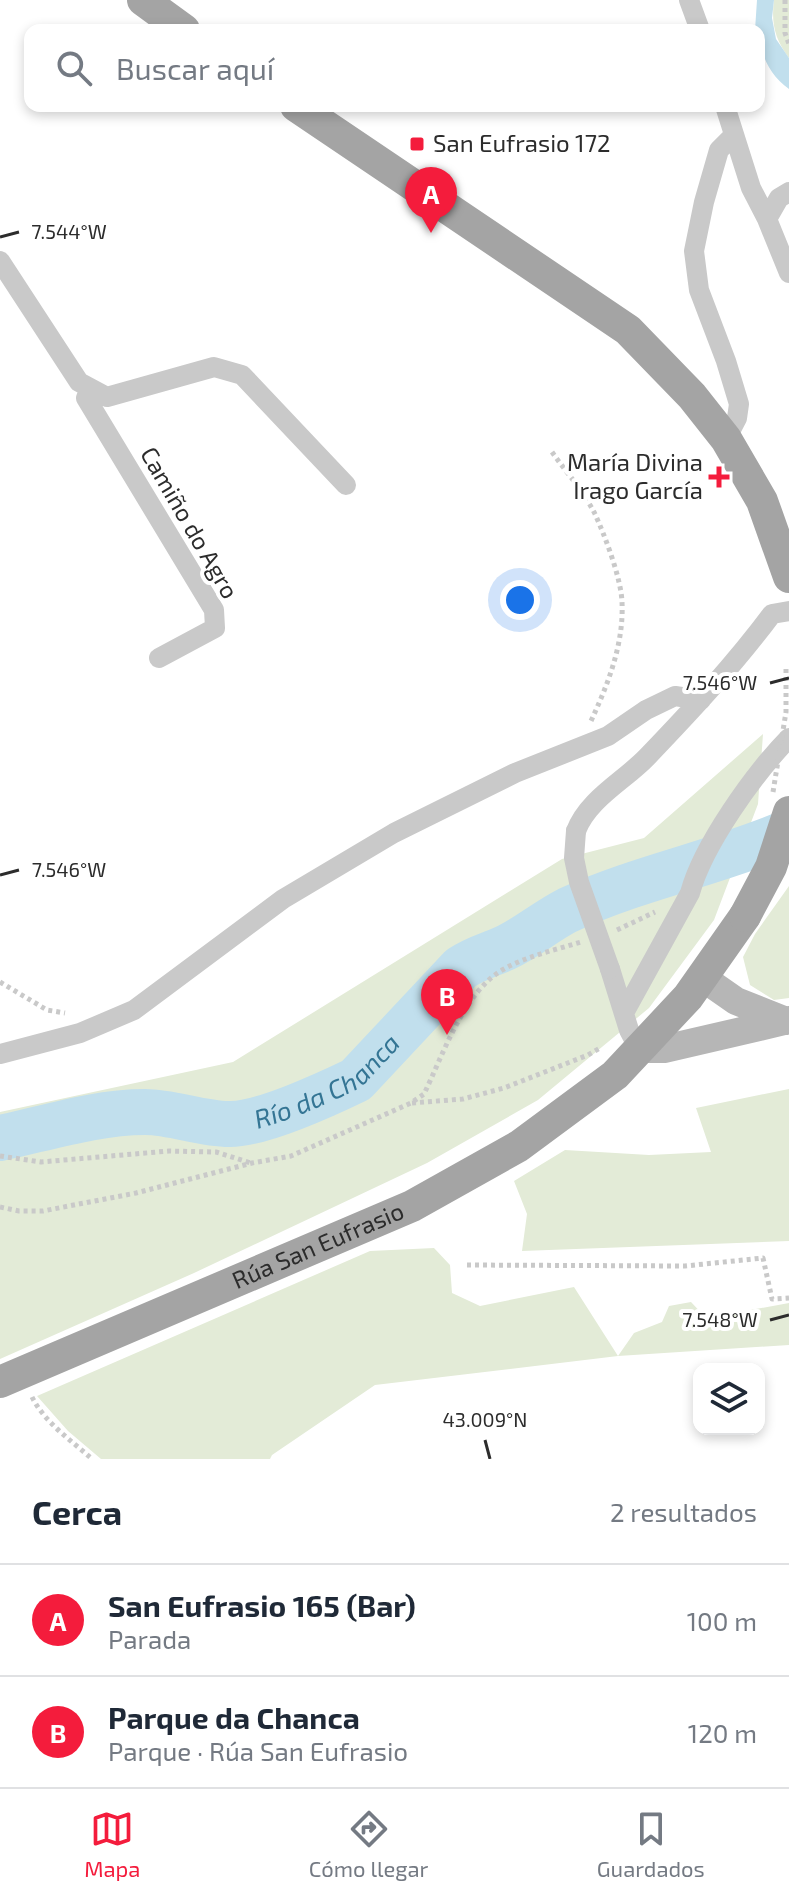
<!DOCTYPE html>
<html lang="es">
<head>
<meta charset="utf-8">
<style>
  body { margin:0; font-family:"Exo 2",sans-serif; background:#f2f2f3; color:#1f2937 }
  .controls { position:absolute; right:24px; bottom:24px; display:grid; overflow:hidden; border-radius:16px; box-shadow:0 4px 12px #0003 }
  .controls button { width:72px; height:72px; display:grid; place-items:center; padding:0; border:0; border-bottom:2px solid #e0e1e3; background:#fff; color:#1f2937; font:40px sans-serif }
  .you { position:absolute; left:520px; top:600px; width:28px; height:28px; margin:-20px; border:6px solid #fff; border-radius:50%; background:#1a73e8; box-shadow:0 0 0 12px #1a73e833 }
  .badge { display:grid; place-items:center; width:52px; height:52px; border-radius:50%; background:#f41c3c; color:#fff; font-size:26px; font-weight:700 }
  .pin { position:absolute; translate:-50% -66px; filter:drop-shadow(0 2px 4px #0008) }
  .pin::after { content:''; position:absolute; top:42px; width:28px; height:24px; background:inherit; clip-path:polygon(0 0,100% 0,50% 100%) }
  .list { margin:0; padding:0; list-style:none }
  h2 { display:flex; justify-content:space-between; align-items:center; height:104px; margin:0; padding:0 32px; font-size:34px }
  h2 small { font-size:26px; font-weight:400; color:#747a83 }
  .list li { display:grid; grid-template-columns:52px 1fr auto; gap:24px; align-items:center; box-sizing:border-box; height:112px; padding:0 32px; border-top:2px solid #e0e1e3 }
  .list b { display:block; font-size:30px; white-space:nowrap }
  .list p { margin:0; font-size:26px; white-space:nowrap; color:#747a83 }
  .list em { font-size:26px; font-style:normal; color:#747a83 }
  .icon { flex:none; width:44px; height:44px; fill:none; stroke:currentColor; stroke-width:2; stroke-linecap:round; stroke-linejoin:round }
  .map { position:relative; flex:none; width:789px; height:1459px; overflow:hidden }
  .search { position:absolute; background:#fff; box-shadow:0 4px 12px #0003; left:24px; right:24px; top:24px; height:88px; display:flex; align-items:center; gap:20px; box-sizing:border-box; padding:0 28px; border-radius:16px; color:#747a83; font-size:30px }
  .sheet { height:328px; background:#fff }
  nav { display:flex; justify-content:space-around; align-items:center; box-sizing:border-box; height:112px; border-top:2px solid #e0e1e3; background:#fff; font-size:22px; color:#747a83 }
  nav a { display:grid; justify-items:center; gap:4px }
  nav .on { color:#f41c3c }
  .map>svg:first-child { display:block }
  .green { fill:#e3ebd7 }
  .water { fill:#c1dfed }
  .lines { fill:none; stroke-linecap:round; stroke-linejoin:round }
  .river { stroke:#c1dfed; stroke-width:46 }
  .path { stroke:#c9c9c9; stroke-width:5; stroke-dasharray:4 4; stroke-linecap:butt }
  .street { stroke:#c9c9c9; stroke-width:20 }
  .secondary { stroke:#b6b6b6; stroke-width:28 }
  .primary { stroke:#a4a4a4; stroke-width:32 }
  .path-bridge { stroke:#c9c9c9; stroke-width:5; stroke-dasharray:4 4; stroke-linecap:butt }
  .street-bridge { stroke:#c9c9c9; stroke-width:20 }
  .primary-bridge { stroke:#a4a4a4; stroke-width:32 }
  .ticks { fill:none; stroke:#2c2c2c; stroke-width:3 }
  .poi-dot { fill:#f41c3c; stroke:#fff; stroke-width:3 }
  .labels { text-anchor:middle; stroke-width:8; stroke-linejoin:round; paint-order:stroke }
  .poi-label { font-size:24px; fill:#2c2c2c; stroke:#fff; text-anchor:start }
  .street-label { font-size:24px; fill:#2c2c2c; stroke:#fff }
  .water-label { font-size:26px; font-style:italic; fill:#347594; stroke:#fff }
  .ticks-label { font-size:20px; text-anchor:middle; fill:#2c2c2c; stroke:#fff; stroke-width:8; stroke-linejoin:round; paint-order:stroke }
</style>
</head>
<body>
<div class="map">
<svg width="789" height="1459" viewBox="0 0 789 1459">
  <rect width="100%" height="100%" fill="#fff"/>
  <path class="green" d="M774 0H789V58C775 39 771 24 774 0Z
    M763 734 758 804 714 920 649 1008 538 1100 427 1163 194 1273 0 1359V1112L233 1062 562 859 644 838Z
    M789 886V998L774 1000 750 985 743 957 755 934Z
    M789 1089V1241L522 1251 527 1214 514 1181 565 1150 649 1155 711 1152 696 1108Z
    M434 1248 450 1265 452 1293 480 1306 574 1287 618 1356 634 1333 662 1322 669 1306 691 1302 706 1318 789 1303V1345L618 1356 375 1385 272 1455 270 1459H101L68 1431 37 1396 370 1251Z"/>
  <path class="water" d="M757 0H774L772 18 776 39 789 58V89C770 76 759 53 759 30H755Z"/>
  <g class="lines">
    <path class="river" id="s1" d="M0 1138C47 1128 96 1112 145 1112 173 1112 201 1124 229 1124 260 1125 327 1094 356 1080L461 968C478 957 487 956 505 948 527 938 546 921 568 910 640 877 717 863 789 832"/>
    <path class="path" d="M785 0V33L789 44
      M552 452C566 472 584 492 595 514 605 536 621 578 622 602 624 644 608 684 591 721
      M617 930 655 912
      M0 982 47 1010 65 1013
      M412 1103 463 1099 504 1088 588 1055 600 1048
      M0 1156 41 1162 169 1151 216 1152 251 1163
      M0 1207 19 1211H43L136 1193 252 1163 291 1156 411 1103 424 1094C443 1055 464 991 504 969 527 956 555 950 581 942
      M467 1265 685 1266 763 1258 772 1299 789 1298
      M32 1397C45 1423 72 1441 92 1459"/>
    <path class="street" d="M689 0 700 30
      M725 106 751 188 767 219
      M789 192 779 198 767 219 789 273
      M0 261 79 382 107 397 214 367 242 375 346 485
      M90 389 86 398 214 610 215 628 159 658
      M726 439 737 418 739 404 726 361 699 290 694 251 704 202 719 150 734 135
      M576 831C588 799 624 781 647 757 691 711 734 665 772 614L789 611
      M610 969 629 1030 639 1049
      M624 1013 690 893C703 845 754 774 789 738
      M0 1054 80 1033 134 1010 283 899 394 833 515 773 608 736 646 710 675 696 701 700"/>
    <path class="secondary" d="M703 978 736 1001 786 1021
      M639 1049H664L789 1020"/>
    <g class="primary">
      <path d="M143 0 184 30"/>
      <path d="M296 106 628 330 692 396 726 439 762 501 789 577"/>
      <path id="s2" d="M0 1382 412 1206 519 1146 615 1075 688 997 745 916"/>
    </g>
    <path class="path-bridge" d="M773 792 786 712V668"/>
    <path class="street-bridge" d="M576 831 574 858 579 882 610 969"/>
    <path class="primary-bridge" d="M745 916 771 867 789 812"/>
  </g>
  <path class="ticks" d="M0 237 19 232M770 683 789 678M0 875 19 870M770 1320 789 1315M485 1440 490 1459"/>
  <g class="poi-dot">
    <rect x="409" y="136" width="16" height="16" rx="4"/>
    <path d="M715 465h8v8h8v8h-8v8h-8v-8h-8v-8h8z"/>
  </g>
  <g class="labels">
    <g class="poi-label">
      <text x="433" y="152">San Eufrasio 172</text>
      <text x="703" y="471" text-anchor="end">María Divina<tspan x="703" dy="28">Irago García</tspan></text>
    </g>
    <g class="street-label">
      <text transform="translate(189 523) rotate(60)" y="8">Camiño do Agro</text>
      <text dy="8" stroke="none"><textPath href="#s2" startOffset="346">Rúa San Eufrasio</textPath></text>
    </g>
    <g class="water-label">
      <text dy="9" stroke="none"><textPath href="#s1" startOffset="342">Río da Chanca</textPath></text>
    </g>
  </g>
  <g class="ticks-label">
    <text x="69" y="239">7.544°W</text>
    <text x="720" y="690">7.546°W</text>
    <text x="69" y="877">7.546°W</text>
    <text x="720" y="1327">7.548°W</text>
    <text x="485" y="1427">43.009°N</text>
  </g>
</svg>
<div class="controls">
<button><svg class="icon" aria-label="layers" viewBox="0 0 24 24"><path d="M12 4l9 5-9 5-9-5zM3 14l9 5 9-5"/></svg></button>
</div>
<div class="you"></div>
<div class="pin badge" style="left:431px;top:233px">A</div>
<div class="pin badge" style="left:447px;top:1035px">B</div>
<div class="search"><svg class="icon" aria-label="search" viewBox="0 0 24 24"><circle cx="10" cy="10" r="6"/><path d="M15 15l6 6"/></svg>Buscar aquí</div>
</div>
<section class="sheet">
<h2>Cerca<small>2 resultados</small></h2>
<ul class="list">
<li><span class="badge">A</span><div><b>San Eufrasio 165 (Bar)</b><p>Parada</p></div><em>100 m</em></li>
<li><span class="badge">B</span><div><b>Parque da Chanca</b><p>Parque · Rúa San Eufrasio</p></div><em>120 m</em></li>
</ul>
</section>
<nav>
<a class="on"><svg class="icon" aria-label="map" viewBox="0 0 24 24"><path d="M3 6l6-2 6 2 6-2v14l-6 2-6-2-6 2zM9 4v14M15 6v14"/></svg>Mapa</a>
<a><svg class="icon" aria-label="directions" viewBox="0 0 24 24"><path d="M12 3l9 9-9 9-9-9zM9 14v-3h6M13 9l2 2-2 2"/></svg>Cómo llegar</a>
<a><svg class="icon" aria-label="saved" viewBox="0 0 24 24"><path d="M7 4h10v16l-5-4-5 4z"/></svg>Guardados</a>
</nav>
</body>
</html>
